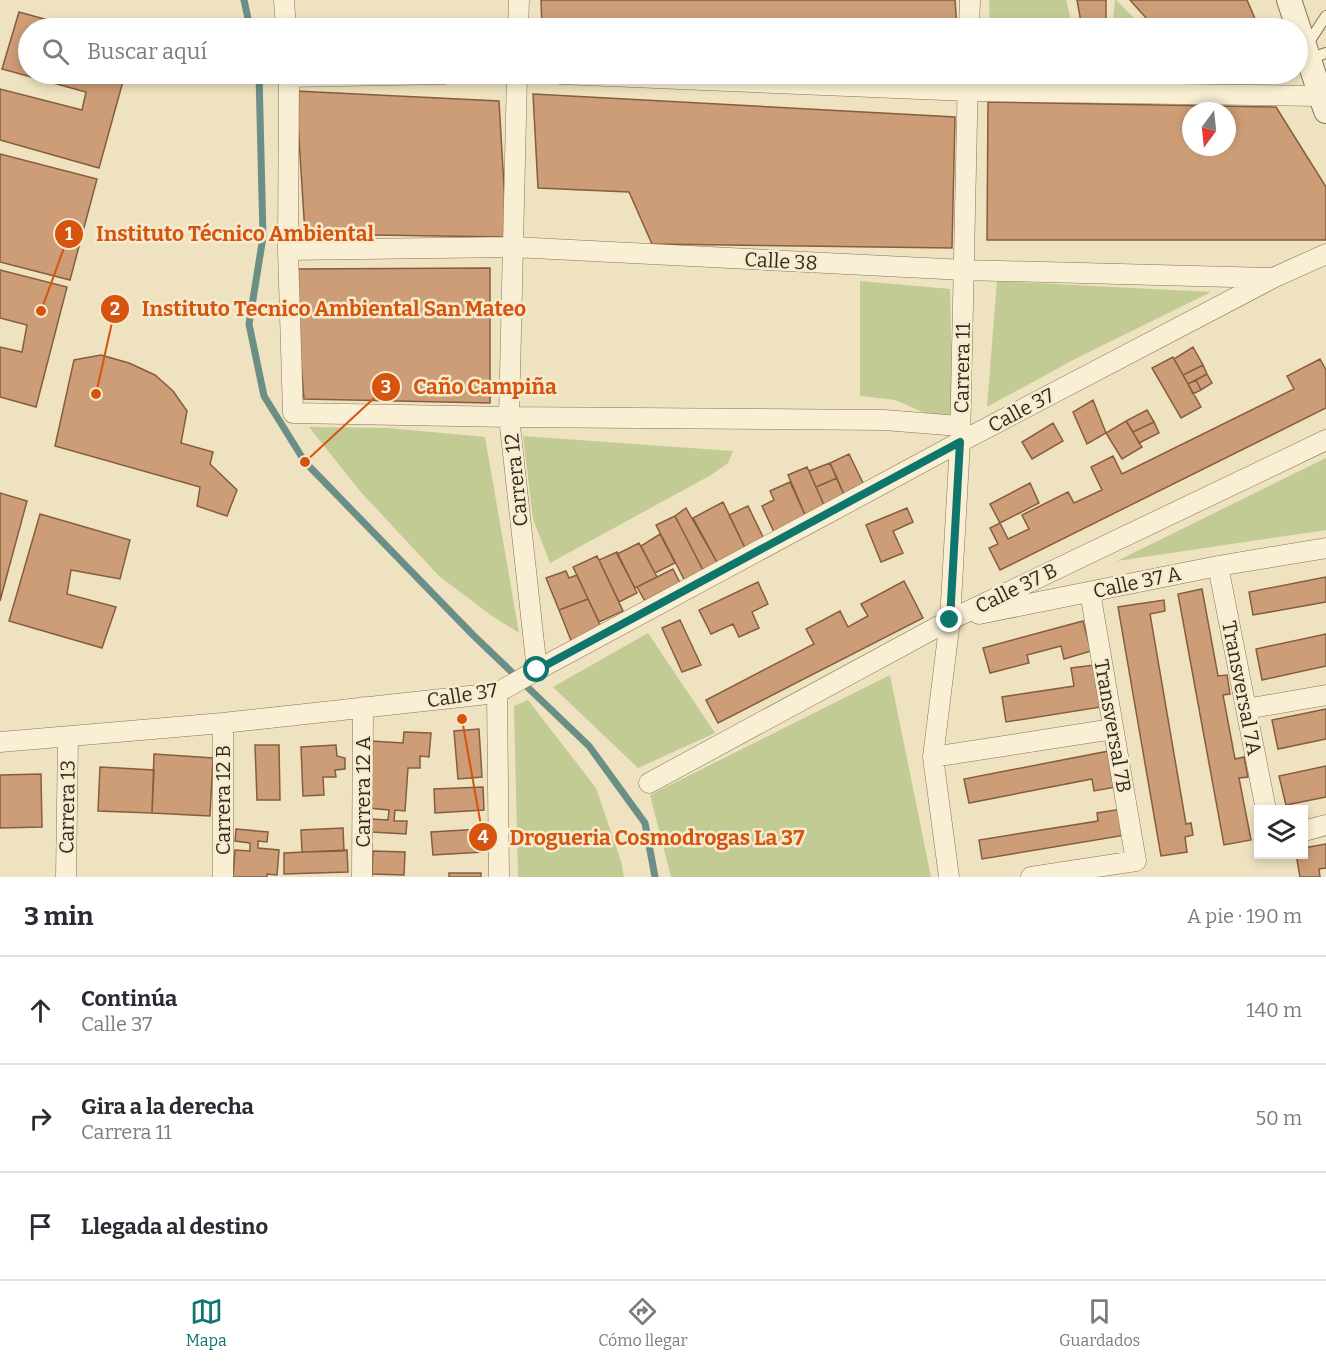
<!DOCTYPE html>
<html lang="es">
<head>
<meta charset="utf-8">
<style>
  body { margin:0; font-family:Bitter,serif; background:#f2f2f3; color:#2b2b33 }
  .controls { position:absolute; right:18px; bottom:18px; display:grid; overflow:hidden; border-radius:0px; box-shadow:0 3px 9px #0003 }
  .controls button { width:54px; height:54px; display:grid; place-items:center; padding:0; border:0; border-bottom:2px solid #e1e1e2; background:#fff; color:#2b2b33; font:30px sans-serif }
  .compass { position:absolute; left:1182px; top:102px; width:54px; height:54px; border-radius:50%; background:#fff; box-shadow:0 3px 9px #0003; rotate:195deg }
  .stop { position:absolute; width:18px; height:18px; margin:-14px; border:4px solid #0f766e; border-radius:50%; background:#fff }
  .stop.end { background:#0f766e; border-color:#fff; box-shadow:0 2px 6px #0008 }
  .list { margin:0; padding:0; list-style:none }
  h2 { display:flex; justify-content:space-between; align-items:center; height:78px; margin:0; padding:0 24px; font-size:26px }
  h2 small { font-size:20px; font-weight:400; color:#7c7c81 }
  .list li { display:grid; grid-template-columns:39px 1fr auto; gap:18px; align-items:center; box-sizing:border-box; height:108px; padding:0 24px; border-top:2px solid #e1e1e2 }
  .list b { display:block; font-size:22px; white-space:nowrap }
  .list p { margin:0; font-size:20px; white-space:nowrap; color:#7c7c81 }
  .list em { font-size:20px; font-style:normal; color:#7c7c81 }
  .icon { flex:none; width:33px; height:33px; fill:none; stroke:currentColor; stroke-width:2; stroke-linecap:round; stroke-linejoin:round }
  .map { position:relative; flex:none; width:1326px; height:877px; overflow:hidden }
  .search { position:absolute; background:#fff; box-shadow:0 3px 9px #0003; left:18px; right:18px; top:18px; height:66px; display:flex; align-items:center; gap:15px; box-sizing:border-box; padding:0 21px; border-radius:33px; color:#7c7c81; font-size:22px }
  .sheet { height:402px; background:#fff }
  nav { display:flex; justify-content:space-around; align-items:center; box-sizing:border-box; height:84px; border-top:2px solid #e1e1e2; background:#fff; font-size:16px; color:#7c7c81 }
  nav a { display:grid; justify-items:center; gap:3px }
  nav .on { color:#0f766e }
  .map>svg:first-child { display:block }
  .green { fill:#c3cb95 }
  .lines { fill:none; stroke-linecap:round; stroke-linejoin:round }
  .stream { stroke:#6b8e86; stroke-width:7 }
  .building { fill:#cc9d76; stroke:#865d3e; stroke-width:1.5; fill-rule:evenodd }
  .service-casing { stroke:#877358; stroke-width:12 }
  .minor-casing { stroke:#877358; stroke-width:21 }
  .tertiary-casing { stroke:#877358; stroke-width:26 }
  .service { stroke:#f9efd4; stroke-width:10 }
  .minor { stroke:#f9efd4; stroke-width:20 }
  .tertiary { stroke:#f9efd4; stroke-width:24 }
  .route { stroke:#0f766e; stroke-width:8 }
  .labels { text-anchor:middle; stroke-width:5; stroke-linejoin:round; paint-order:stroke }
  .street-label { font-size:20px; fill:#362a1d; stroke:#f5ecd0 }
  .leader { fill:none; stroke:#d6540e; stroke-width:2 }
  .callout-dot { fill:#d6540e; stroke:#f5ecd0; stroke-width:2 }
  .mark-label { font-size:18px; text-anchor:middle; font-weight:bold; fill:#fff }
  .callout-label { font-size:21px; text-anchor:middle; font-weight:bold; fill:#d6540e; stroke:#f5ecd0; stroke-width:5; stroke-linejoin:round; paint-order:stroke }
</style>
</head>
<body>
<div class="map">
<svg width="1326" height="877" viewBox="0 0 1326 877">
  <rect width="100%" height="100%" fill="#eee2c0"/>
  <path class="green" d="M989 0H1066L1073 28H990Z
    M1115 0H1116L1144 28H1112Z
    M860 281 950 289 953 425 895 400 860 396Z
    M997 281 1211 292 1075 359 987 407Z
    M309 427 388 428 485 437 519 633 492 616 439 576 359 490Z
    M523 436 733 451 728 463 711 475 550 563 533 519Z
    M1326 458V530L1117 561Z
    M648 633 715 733 638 768 553 687Z
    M890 675 931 877H671L650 795Z
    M528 700 596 788 621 861 624 877H518L514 706Z"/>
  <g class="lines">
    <path class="stream" d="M244 0 250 28
      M259 74 263 237 249 324 264 396 305 462 473 635 589 746 645 823 655 877"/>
  </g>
  <path class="building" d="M541 0H955L957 28H542Z
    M1077 0H1106V28H1082Z
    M1130 0H1247L1259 28H1155Z
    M19 12 77 28H28V74H125L99 168 0 140V89L82 110 86 92 2 69Z
    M296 91 499 101 507 237 305 234Z
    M533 94 955 117 952 248 652 244 629 192 538 188Z
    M988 102 1276 107 1326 187V240H987ZM1191 111H1227V147H1191Z
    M0 154 97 179 70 280 0 262Z
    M490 268V403L304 399 293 269Z
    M0 270 67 287 36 407 0 397V347L22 352 27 325 0 318Z
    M1193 347 1203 365 1183 375 1174 359Z
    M101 355 129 363 155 375 173 391 187 411 181 443 213 452 210 464 237 490 227 516 197 506 200 487 55 446 74 360Z
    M1173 357 1201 407 1181 418 1152 368Z
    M1320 359 1326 370V408L1000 570 989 548 998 544 990 528 1000 523 1008 539 1029 529 1022 515 1068 492 1074 503 1102 490 1091 467 1113 456 1122 474 1294 389 1287 376Z
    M1203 365 1207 374 1188 384 1183 375Z
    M1207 374 1212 383 1201 390 1196 380Z
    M1196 380 1201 390 1193 394 1188 384Z
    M1093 400 1106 433 1087 444 1073 412Z
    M1147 410 1154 422 1133 432 1126 421Z
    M1126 421 1142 447 1122 459 1106 433Z
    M1154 422 1159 433 1139 443 1133 432Z
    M1053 423 1063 441 1032 459 1022 442Z
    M849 454 864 485 844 495 830 463Z
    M830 463 837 478 816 487 809 471Z
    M807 467 824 505 806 517 788 475Z
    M837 478 845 497 824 505 816 487Z
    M790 482 806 517 774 532 762 506 774 500 770 491Z
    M1030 483 1039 503 1000 523 990 504Z
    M0 493 27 501 0 601Z
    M723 502 748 554 718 564 693 518Z
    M748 506 764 539 745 548 729 515Z
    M686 508 718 564 703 570 675 516Z
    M907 508 913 522 893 531 903 553 881 562 866 525Z
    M40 514 130 540 120 579 71 570 67 594 116 607 102 648 9 621Z
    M675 516 706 576 687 585 656 525Z
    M660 534 675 563 655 573 641 546Z
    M639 543 657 577 635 588 617 554Z
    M617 552 637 593 619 602 599 560Z
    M597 556 623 611 599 622 573 567Z
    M673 569 680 583 645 601 637 587Z
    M566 571 569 578 577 575 588 599 559 610 546 578Z
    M1326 577V602L1253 615 1249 592Z
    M904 581 923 618 718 723 706 700 814 644 806 629 840 611 848 627 868 616 861 604Z
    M758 582 768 604 752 612 759 628 739 637 733 624 711 634 699 610Z
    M1202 589 1218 676 1227 675 1230 694 1223 695 1235 759 1244 757 1248 777 1239 778 1251 840 1224 845 1178 594Z
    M588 599 602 629 572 643 559 610Z
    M1164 600 1165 611 1150 614 1186 824 1191 823 1193 835 1185 837 1187 852 1161 856 1118 607Z
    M680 620 701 665 682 672 662 628Z
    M1083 621 1091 651 1064 659 1061 646 1027 655 1029 663 990 673 983 648Z
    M1326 634V666L1262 680 1256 649Z
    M1094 665 1101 707 1006 722 1002 697 1074 686 1071 668Z
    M1326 709V739L1278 749 1272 720Z
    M479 729 482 777 458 779 454 731Z
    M404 732 431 733 429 757 420 756V768H408L405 811 395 810 394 821H407L406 834 371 832 372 819 388 820 389 810 368 808 372 741 403 743Z
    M255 745H279L280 800H257Z
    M336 745 337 756 345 758V769L335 770 336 777H323L324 795 303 796 301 747Z
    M1109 751 1116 787 1094 791 1092 779 969 803 964 779Z
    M154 754 213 758 210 816 152 813Z
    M1326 766V797L1286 805 1279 776Z
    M100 767 154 770 152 813 98 811Z
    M41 774 42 827 0 828V775Z
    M483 787 484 810 435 813 434 789Z
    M1122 809 1126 835 982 859 979 840 1098 821 1097 813Z
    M343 828 344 851 302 852 301 830Z
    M236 829 268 832 267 842 258 841V848L279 850 277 875 267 874V877H233L235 850 250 851V843L235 841Z
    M482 829 483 852 433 855 431 832Z
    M1326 844V868L1319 869 1320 877H1300L1296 854H1304V848Z
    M347 850 348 872 284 874V853Z
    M373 851 405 852 404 875 372 874Z
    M449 873H481V877H449Z"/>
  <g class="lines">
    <g class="service-casing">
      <path id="service" d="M1307 45 1326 16
        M1309 59 1326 53"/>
    </g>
    <g class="minor-casing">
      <path id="minor" d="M284 0 286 28
        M518 28 519 0
        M969 28 970 0
        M289 74 288 250 293 413 509 417 884 420 960 426
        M517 74 509 417 537 670
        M560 74 968 91 1321 96 1326 98
        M289 77 444 74
        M288 250 513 247 964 270 1270 278
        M1218 566 1266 810
        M979 614 1218 566 1326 548
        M497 693 499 877
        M1246 709 1326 695
        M0 742 223 723 497 693 537 670 960 442 1273 278 1326 254
        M933 757 1113 729
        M649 783 950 620 1326 440
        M1304 831 1326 825
        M66 877 68 737
        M223 877V723
        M362 877 363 707
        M949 877 933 757 950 620 960 442 968 74
        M1031 877 1136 861 1090 592"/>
    </g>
    <g class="tertiary-casing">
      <path id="tertiary" d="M1289 0 1326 111"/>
    </g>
    <use href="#service" class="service"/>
    <use href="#minor" class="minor"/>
    <use href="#tertiary" class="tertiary"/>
  </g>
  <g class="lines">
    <path class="route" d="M537 670 960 442 950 620"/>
  </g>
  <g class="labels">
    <g class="street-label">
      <text transform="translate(781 261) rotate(3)" y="7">Calle 38</text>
      <text transform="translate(962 368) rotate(-89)" y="7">Carrera 11</text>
      <text transform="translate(1021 410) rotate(-28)" y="7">Calle 37</text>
      <text transform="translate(516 480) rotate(-96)" y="7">Carrera 12</text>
      <text transform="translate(1137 582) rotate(-12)" y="7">Calle 37 A</text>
      <text transform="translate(1016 588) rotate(-26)" y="7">Calle 37 B</text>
      <text transform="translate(1242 688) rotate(79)" y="7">Transversal 7A</text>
      <text transform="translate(462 695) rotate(-9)" y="7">Calle 37</text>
      <text transform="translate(1113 726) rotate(80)" y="7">Transversal 7B</text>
      <text transform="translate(363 792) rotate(-90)" y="7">Carrera 12 A</text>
      <text transform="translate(223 800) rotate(-90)" y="7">Carrera 12 B</text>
      <text transform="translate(67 807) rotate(-89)" y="7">Carrera 13</text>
    </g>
  </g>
  <path class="leader" d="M41 311L69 234M96 394L115 309M305 462L386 387M462 719L483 837"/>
  <g class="callout-dot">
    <circle cx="41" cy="311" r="6"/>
    <circle cx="96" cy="394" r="6"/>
    <circle cx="305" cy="462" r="6"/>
    <circle cx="462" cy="719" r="6"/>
    <circle cx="69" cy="234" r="15"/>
    <circle cx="115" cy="309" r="15"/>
    <circle cx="386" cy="387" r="15"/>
    <circle cx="483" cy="837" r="15"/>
  </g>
  <g class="mark-label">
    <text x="69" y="240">1</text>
    <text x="115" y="315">2</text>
    <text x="386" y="393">3</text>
    <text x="483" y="843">4</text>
  </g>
  <g class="callout-label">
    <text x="235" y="241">Instituto Técnico Ambiental</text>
    <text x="334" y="316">Instituto Tecnico Ambiental San Mateo</text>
    <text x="485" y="394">Caño Campiña</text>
    <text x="657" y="845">Drogueria Cosmodrogas La 37</text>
  </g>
</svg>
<div class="controls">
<button><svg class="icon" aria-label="layers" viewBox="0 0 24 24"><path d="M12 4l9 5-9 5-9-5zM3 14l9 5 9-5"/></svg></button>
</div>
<svg class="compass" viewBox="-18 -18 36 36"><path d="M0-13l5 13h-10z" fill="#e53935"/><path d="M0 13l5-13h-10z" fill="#7c7c81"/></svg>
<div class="stop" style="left:537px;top:670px"></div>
<div class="stop end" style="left:950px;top:620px"></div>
<div class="search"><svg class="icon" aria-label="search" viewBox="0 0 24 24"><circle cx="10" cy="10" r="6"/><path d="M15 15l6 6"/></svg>Buscar aquí</div>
</div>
<section class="sheet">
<h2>3 min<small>A pie · 190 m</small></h2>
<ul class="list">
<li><svg class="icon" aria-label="ahead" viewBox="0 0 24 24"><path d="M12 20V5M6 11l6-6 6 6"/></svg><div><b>Continúa</b><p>Calle 37</p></div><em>140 m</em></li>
<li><svg class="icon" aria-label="right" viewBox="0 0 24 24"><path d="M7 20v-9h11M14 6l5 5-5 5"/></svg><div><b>Gira a la derecha</b><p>Carrera 11</p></div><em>50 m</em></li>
<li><svg class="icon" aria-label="arrive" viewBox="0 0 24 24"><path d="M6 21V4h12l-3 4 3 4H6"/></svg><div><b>Llegada al destino</b></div></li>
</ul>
</section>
<nav>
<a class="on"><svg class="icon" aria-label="map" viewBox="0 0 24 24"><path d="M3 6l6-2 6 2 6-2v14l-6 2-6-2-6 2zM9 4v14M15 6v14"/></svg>Mapa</a>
<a><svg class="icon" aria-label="directions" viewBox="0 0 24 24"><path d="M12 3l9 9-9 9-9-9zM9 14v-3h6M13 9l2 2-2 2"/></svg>Cómo llegar</a>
<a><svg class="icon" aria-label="saved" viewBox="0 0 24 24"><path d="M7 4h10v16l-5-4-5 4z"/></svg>Guardados</a>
</nav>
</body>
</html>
